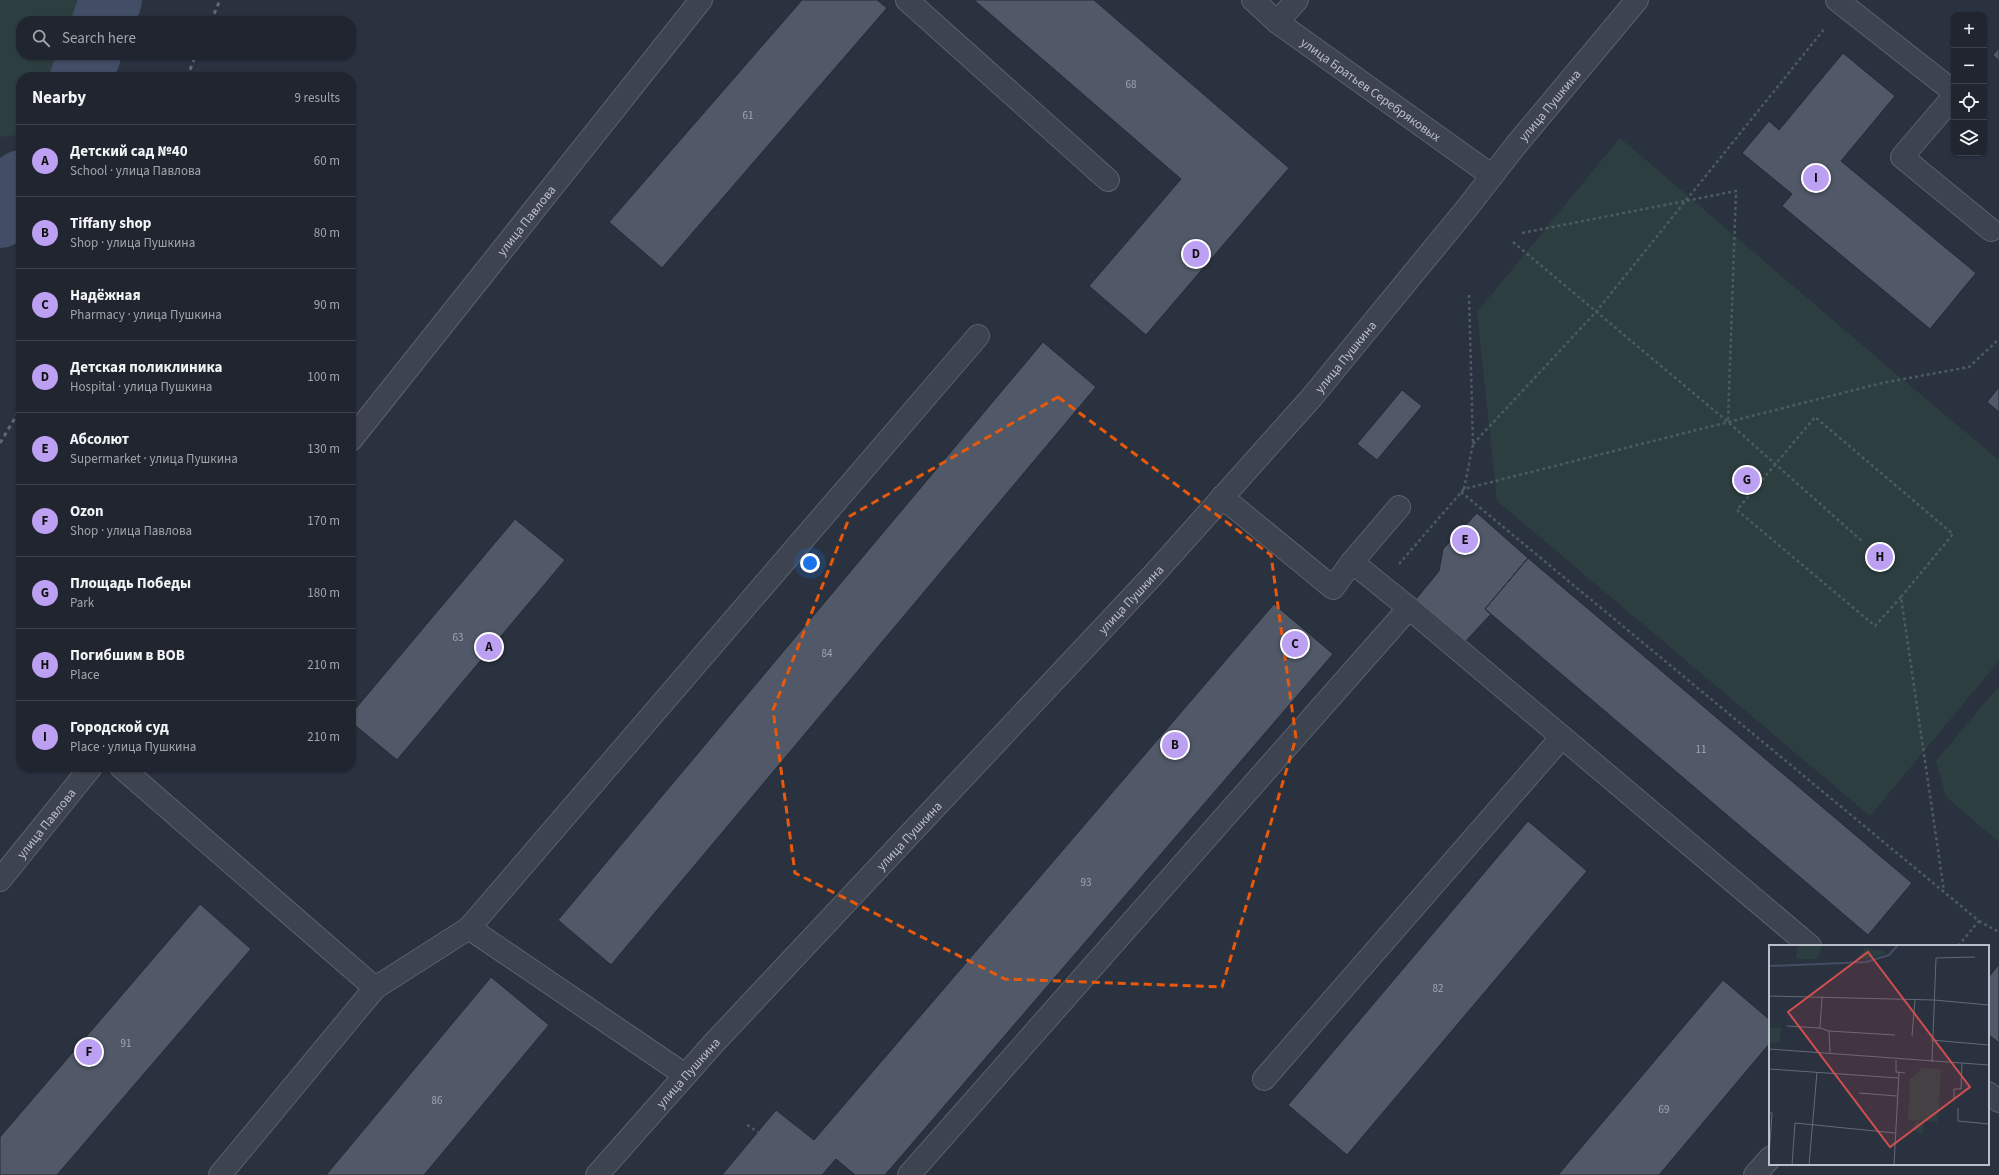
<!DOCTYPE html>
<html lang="en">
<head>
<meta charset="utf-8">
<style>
  body { margin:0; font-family:"Source Sans 3",sans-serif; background:#282d37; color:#f1f3f6 }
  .controls { position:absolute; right:12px; top:12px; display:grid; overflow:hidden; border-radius:8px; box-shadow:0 1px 3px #0004 }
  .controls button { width:36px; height:36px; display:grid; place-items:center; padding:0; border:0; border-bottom:1px solid #3d424b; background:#20252f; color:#f1f3f6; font:20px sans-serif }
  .you { position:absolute; left:810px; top:563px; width:14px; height:14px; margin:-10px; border:3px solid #fff; border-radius:50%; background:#1a73e8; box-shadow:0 0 0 6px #1a73e833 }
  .badge { display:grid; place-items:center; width:26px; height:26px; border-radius:50%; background:#bca0f2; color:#111; font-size:13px; font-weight:700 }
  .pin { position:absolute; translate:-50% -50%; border:2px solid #fff; box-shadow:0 1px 4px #0006 }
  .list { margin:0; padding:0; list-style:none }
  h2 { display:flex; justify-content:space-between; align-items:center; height:52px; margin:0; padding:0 16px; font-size:17px }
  h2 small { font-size:13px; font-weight:400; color:#a2a5aa }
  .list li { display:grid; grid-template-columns:26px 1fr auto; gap:12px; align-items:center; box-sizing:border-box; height:72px; padding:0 16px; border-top:1px solid #3d424b }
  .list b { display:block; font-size:15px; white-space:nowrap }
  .list p { margin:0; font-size:13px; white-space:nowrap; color:#a2a5aa }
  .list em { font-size:13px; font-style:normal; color:#a2a5aa }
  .icon { flex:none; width:22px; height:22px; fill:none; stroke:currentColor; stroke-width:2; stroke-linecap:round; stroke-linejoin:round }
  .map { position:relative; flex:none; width:1999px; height:1175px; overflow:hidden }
  .search { position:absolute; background:#20252f; box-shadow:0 1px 3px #0004; left:16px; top:16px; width:340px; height:44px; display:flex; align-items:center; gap:10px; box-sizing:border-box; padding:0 14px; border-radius:16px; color:#a2a5aa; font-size:15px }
  .panel { position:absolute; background:#20252f; box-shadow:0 1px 3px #0004; left:16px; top:72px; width:340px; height:700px; border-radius:16px }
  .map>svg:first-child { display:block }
  .green { fill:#2d3e41 }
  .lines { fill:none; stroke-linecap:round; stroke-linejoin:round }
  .river { stroke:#424d66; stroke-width:62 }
  .building { fill:#515868; stroke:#242a37 }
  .minor-casing { stroke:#5c616d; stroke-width:24 }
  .path { stroke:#4c5b5f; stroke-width:2.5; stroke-dasharray:3 3; stroke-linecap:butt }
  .minor { stroke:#3e4350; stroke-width:22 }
  .rail { stroke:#606776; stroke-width:3; stroke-dasharray:4 4; stroke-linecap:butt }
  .marked { fill:none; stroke:#e8590c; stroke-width:3; stroke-dasharray:8 5; stroke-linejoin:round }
  .labels { text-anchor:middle; stroke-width:3; stroke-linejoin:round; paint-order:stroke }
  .number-label { font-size:11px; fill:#a0a5b2 }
  .street-label { font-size:13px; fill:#bbbfca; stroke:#222835 }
  .inset-river { fill:none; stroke:#424d66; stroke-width:2 }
  .inset-road { fill:none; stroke:#646a77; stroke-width:1 }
  .view { fill:#cf4e50; fill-opacity:0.15; stroke:#cf4e50; stroke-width:2 }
  .inset-edge { fill:none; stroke:#bbbfca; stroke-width:2 }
</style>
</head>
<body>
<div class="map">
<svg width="1999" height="1175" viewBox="0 0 1999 1175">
  <rect width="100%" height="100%" fill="#2a313f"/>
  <path class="green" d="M0 0H96L84 21H21V55H65L52 77H21V129L18 135 0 137Z
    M1620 138 1895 373 1999 460V661L1870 816 1497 501 1477 312Z
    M1997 688 1999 690V842L1946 797 1936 761Z"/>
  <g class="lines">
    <path class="river" d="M103 21 111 0
      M81 77 90 55
      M0 217 21 181"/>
  </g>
  <path class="building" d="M802 0H877L887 8 662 268 609 222Z
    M974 0H1094L1289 168 1146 335 1089 286 1181 179Z
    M1999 48V61L1993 55Z
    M1843 53 1895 96 1841 161 1976 273 1930 329 1782 206 1792 194 1742 153 1769 121 1779 130Z
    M1043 342 1096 387 611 965 558 920Z
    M1999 387V412L1987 402Z
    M1402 390 1422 406 1377 460 1357 444Z
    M1477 513 1528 558 1485 609 1491 614 1465 642 1416 599 1439 571 1443 549Z
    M515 519 565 560 397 760 351 722V714Z
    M1528 558 1912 883 1868 935 1485 609Z
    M1274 604 1333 654 885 1175H855L836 1159 822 1175H722L776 1110 814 1140Z
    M1528 821 1587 871 1347 1155 1288 1105Z
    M200 904 251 949 57 1175H0V1137Z
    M1999 964V1043L1988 1034V978Z
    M491 977 549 1025 424 1175H326Z
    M1723 980 1770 1020V1043L1659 1175H1558Z"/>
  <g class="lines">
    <g class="minor-casing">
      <g id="minor">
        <path d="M907 0 1108 180"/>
        <path id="s1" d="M1253 0 1277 22 1491 175"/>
        <path d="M1837 0 1954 92"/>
        <path d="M1277 22 1297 0"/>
        <path d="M1954 96 1902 157 1991 230"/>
        <path id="s2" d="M351 440 701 0"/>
        <path d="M1222 497 1333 588 1352 562 1399 507"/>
        <path d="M1352 562 1409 608 1810 946"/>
        <path d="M121 767 375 988 469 928 685 1075"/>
        <path id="s3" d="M0 880 91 767"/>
        <path d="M469 928 978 336"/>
        <path d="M1264 1079 1562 737"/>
        <path d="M1988 1093 1999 1101"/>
        <path d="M220 1175 375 988"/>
        <path id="s4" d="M597 1175 713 1044 1154 574 1312 397 1467 208 1516 145 1637 0"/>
        <path d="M909 1175 1409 608"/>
        <path d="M1755 1175 1770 1158"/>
      </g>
    </g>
    <path class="path" d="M1522 233 1736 191 1728 422
      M1513 242 1728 422 1863 542
      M1473 444 1596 312 1825 28
      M1464 489 1473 444 1469 294
      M1461 492 1979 921 1958 946
      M1399 564 1464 489 1882 383 1969 367 1999 339
      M1901 597 1953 534 1815 417 1737 510 1875 626 1901 597 1944 891
      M1979 921 1999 932
      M747 1125 758 1132"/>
    <use href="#minor" class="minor"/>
    <path class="rail" d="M211 21 220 0
      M187 77 196 55
      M0 443 21 408"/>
  </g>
  <path class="marked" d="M1058 397 1271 555 1296 738 1222 987 1005 979 795 873 773 710 850 516Z"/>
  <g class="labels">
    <g class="number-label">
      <text x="1131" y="88">68</text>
      <text x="748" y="119">61</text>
      <text x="458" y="641">63</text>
      <text x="827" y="657">84</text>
      <text x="1701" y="753">11</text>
      <text x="1086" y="886">93</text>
      <text x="1438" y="992">82</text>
      <text x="126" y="1047">91</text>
      <text x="437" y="1104">86</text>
      <text x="1664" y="1113">69</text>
    </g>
    <g class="street-label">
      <text dy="5" stroke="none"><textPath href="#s1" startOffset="148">улица Братьев Серебряковых</textPath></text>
      <text dy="5" stroke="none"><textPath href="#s4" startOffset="1433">улица Пушкина</textPath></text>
      <text dy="5" stroke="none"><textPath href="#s2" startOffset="281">улица Павлова</textPath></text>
      <text dy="5" stroke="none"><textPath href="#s4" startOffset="1109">улица Пушкина</textPath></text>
      <text dy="5" stroke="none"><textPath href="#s4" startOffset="785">улица Пушкина</textPath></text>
      <text dy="5" stroke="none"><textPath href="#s3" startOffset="73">улица Павлова</textPath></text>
      <text dy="5" stroke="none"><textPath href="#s4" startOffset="461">улица Пушкина</textPath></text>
      <text dy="5" stroke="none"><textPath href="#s4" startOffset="137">улица Пушкина</textPath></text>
    </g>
  </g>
  <g transform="translate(1769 945)">
    <rect width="220" height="220" fill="#2a313f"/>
    <path d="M35 0 53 1 48 14H27L28 2ZM95 3 115 6 117 9 90 15 88 13 95 6ZM0 82 12 83 11 98H0ZM153 123 172 124 169 177 139 175 141 134ZM146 177H154V189L144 186Z" fill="#2d3e41"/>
    <path class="inset-river" d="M0 21 97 17 120 10 129 0"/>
    <path class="inset-road" d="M0 51 165 55 220 60M53 52 51 83 60 86 61 108M18 81 51 83M60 86 126 90M143 91 146 55M162 95 220 100M0 104 220 120M127 115V127L136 128M163 117 167 13 206 12M0 124 129 133M90 148 128 151M185 154V144H192L193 118M189 163V176L220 179M0 168H3L0 212M23 220 26 178 126 188M40 220 48 127M125 220 130 127"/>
    <path class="view" d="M99 7 201 142 121 202 19 67Z"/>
    <rect width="220" height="220" class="inset-edge"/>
  </g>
</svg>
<div class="controls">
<button>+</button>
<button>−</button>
<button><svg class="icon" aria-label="locate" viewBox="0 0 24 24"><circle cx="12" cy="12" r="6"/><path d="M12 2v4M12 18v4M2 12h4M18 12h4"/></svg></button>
<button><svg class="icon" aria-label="layers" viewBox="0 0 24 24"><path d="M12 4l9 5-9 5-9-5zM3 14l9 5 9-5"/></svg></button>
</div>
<div class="you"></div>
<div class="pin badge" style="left:489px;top:647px">A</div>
<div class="pin badge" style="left:1175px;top:745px">B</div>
<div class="pin badge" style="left:1295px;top:644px">C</div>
<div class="pin badge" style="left:1196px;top:254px">D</div>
<div class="pin badge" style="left:1465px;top:540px">E</div>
<div class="pin badge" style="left:89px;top:1052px">F</div>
<div class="pin badge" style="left:1747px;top:480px">G</div>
<div class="pin badge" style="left:1880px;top:557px">H</div>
<div class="pin badge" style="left:1816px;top:178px">I</div>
<div class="search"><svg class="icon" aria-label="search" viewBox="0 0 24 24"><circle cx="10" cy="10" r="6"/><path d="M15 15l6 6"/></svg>Search here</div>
<section class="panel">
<h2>Nearby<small>9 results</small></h2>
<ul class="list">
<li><span class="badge">A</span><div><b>Детский сад №40</b><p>School · улица Павлова</p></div><em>60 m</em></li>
<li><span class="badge">B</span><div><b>Tiffany shop</b><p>Shop · улица Пушкина</p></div><em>80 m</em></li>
<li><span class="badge">C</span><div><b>Надёжная</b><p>Pharmacy · улица Пушкина</p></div><em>90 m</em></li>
<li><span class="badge">D</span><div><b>Детская поликлиника</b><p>Hospital · улица Пушкина</p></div><em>100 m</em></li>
<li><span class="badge">E</span><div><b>Абсолют</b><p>Supermarket · улица Пушкина</p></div><em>130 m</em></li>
<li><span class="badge">F</span><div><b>Ozon</b><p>Shop · улица Павлова</p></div><em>170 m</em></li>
<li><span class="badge">G</span><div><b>Площадь Победы</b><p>Park</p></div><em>180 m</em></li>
<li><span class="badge">H</span><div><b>Погибшим в ВОВ</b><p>Place</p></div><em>210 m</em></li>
<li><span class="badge">I</span><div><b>Городской суд</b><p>Place · улица Пушкина</p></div><em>210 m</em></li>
</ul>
</section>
</div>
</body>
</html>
